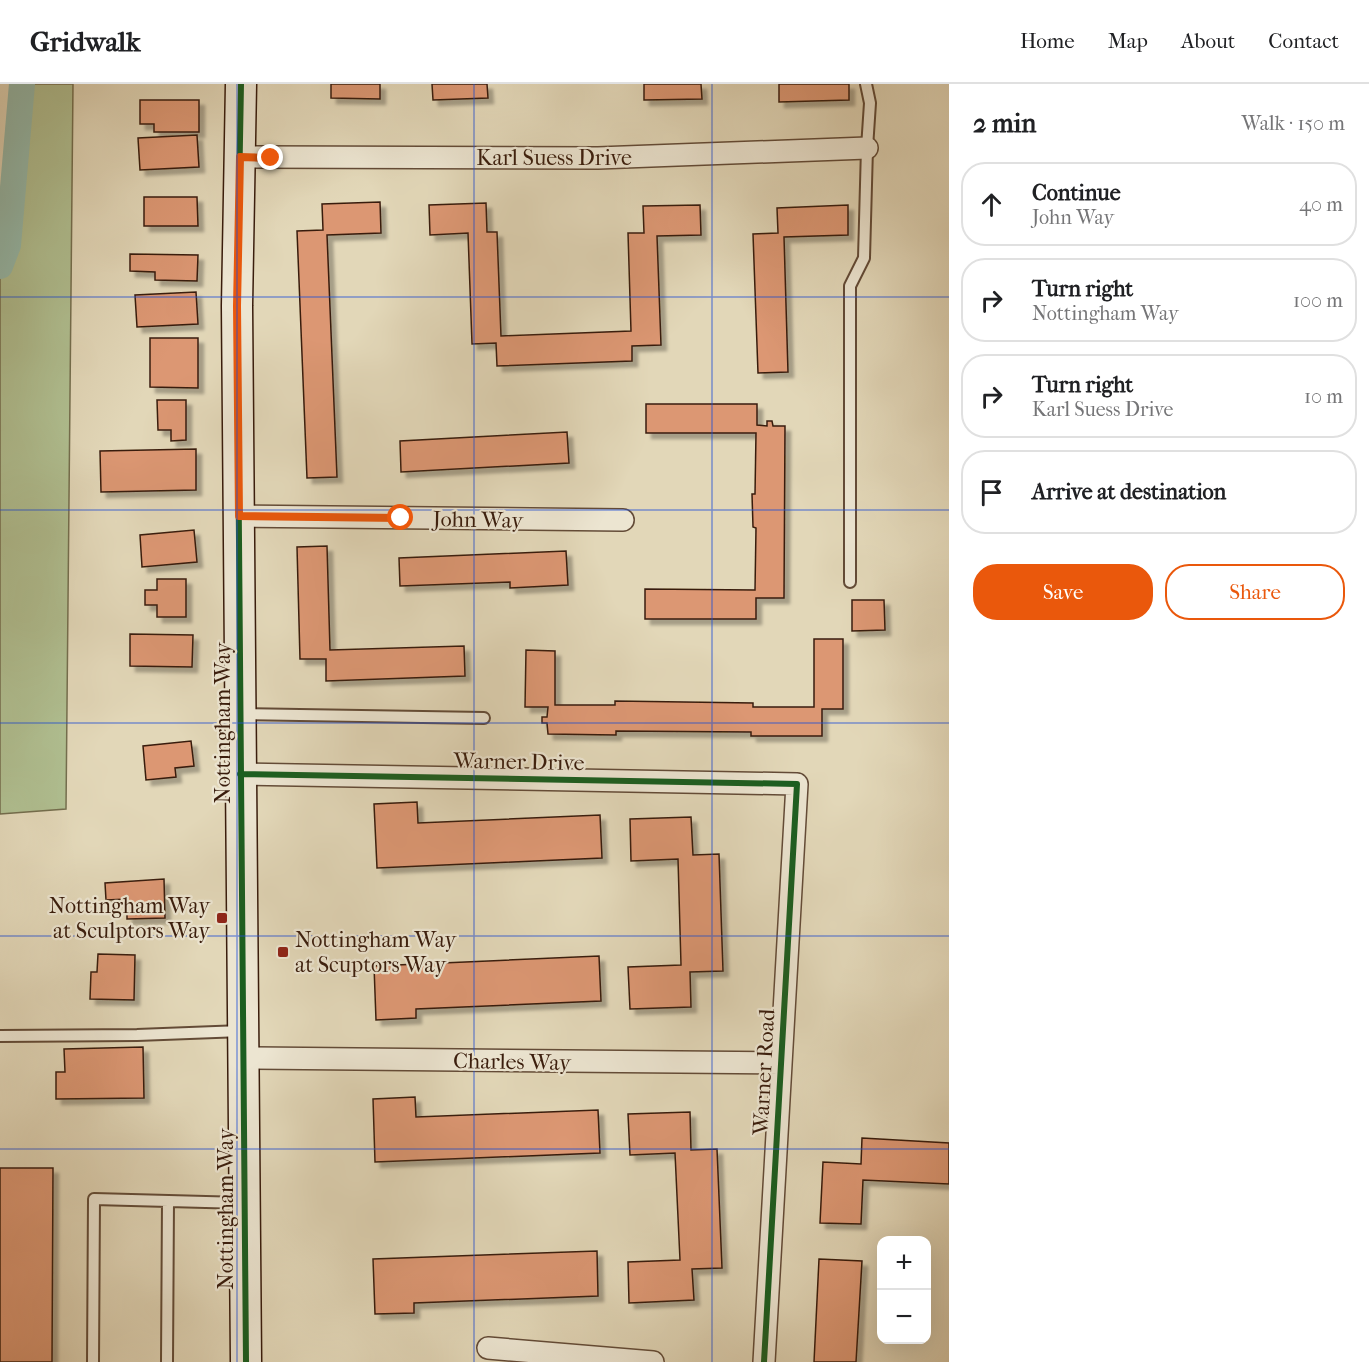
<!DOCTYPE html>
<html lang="en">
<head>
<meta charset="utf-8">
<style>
  body { margin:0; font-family:"IM FELL French Canon",serif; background:#f2f2f2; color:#202124 }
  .controls { position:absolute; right:18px; bottom:18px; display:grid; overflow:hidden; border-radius:12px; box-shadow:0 6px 24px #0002 }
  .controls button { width:54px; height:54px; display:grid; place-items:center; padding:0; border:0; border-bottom:2px solid #e0e0e0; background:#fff; color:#202124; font:30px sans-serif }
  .stop { position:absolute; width:18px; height:18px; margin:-14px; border:4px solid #ea580c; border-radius:50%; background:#fff }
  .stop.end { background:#ea580c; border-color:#fff; box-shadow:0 2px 6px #0008 }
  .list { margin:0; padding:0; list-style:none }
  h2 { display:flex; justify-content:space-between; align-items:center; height:78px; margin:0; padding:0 24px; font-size:26px }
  h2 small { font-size:20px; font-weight:400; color:#757577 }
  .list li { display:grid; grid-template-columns:39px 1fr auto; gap:18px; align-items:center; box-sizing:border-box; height:84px; margin:0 12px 12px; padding:0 12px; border:2px solid #e0e0e0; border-radius:24px }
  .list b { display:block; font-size:22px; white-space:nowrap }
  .list p { margin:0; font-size:20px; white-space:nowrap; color:#757577 }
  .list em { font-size:20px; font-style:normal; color:#757577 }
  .actions { display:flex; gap:12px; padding:18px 24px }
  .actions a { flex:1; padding:14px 0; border:2px solid #ea580c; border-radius:24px; text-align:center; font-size:21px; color:#ea580c }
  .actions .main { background:#ea580c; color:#fff }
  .icon { flex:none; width:33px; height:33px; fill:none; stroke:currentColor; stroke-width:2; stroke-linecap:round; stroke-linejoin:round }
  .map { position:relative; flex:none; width:949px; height:1278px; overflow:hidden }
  header { display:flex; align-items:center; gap:36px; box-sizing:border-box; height:84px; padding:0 30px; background:#fff; border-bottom:2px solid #e0e0e0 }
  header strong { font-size:28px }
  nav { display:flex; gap:33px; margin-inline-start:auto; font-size:21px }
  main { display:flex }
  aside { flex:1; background:#fff }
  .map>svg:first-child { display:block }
  .green { fill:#b0bf91; stroke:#746e4e; stroke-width:1.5 }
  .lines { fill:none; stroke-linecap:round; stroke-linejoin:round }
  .canal { stroke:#95baab; stroke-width:26 }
  .building { fill:#dc9773; stroke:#391c0c; stroke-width:1.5; filter:url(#shadow) }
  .lane-casing { stroke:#634b37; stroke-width:14 }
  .street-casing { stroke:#634b37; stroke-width:24 }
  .secondary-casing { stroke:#391c0c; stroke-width:33 }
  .lane { stroke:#ece5d1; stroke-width:10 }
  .street { stroke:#ece5d1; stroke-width:21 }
  .secondary { stroke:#ece5d1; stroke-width:30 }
  .cycleway-casing { stroke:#ece5d1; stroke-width:10 }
  .cycleway { stroke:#1b5e20; stroke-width:6 }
  .route { stroke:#ea580c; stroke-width:8 }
  .grid { fill:none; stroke:#1d4ed8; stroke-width:1.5; stroke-opacity:0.55 }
  .poi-dot { fill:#8f2418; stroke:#ece5d1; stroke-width:2 }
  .labels { text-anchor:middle; stroke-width:4.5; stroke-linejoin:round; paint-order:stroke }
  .street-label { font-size:22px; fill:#391c0c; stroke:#ece5d1 }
  .poi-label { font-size:22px; fill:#391c0c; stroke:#ece5d1; text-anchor:end }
</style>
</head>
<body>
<header>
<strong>Gridwalk</strong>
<nav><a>Home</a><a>Map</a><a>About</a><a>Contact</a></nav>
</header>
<main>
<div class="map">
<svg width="949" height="1278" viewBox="0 0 949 1278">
  <defs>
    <filter id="shadow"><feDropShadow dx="5.5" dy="5.5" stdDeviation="1.5" flood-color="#0004"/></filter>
  </defs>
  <rect width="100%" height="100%" fill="#e2d7b8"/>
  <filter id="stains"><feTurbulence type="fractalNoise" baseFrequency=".00333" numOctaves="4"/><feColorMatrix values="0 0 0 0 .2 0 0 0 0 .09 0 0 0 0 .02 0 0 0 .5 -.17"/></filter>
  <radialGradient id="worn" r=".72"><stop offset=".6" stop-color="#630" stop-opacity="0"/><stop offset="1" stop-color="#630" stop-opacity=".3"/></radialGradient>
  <path class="green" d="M19 0H73L66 725 0 730V118L7 108Z"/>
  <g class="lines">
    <path class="canal" d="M0 182 8 161 22 0"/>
  </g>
  <path class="building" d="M331 0H380V15L331 14Z
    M432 0H487L488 14 433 16Z
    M644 0H701L702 15 644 16Z
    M779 0H849V16L779 18Z
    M140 16H199V48H154V40H140Z
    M197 51 199 83 140 86 138 54Z
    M144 113H197L198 142H144Z
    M380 118 381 149 327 151 337 393 307 394 297 147 323 146 322 120Z
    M486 119 487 148H497L501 252 631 247 628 149H644L643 122 700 121 701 151 657 152 661 261 632 262V277L497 282 496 259 472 260 468 149 430 151 429 121Z
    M848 121V151L784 153 788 288 758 289 753 150 778 149 777 124Z
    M130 170 198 171 197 197 155 196V188L130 187Z
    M196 208 198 240 137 243 135 211Z
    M150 254H198V304L150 303Z
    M157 316H186V356L171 357V346H158Z
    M646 320H757V341L767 342V337H772L773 342H785L784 514H756V535H645V505L755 506 756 444 753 443 752 410H755L756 349H646Z
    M567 348 569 379 401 388 400 357Z
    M196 365V406L101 408 100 367Z
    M194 446 197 478 142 483 140 451Z
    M327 462 330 566 464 562 465 592 326 597V575H300L297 463Z
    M566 467 568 501 510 504V498L400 502 399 474Z
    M157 495H186V533H157V521H145V506H157Z
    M852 516H884L885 546 852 547Z
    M130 550 193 551 192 583 130 582Z
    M814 555H843V625H822V652H751V648L616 647V651L548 650 547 639H542V633H547L548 623H525L526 566 555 567V621H615V617L753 619V623H814Z
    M191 657 194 682 175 684 176 693 146 696 143 662Z
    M417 718 418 739 600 731 602 774 377 784 374 720Z
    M691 733 693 771 719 770 723 887 690 888 691 923 630 925 628 883 681 881 678 775 631 777 630 735Z
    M164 795 165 834 127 835V815L106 816 105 799Z
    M98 870 135 871 134 916 90 915 91 888H97Z
    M599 872 601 917 416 925V934L376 936 374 882Z
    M143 963 144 1014 56 1015V988H65L64 965Z
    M415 1013 416 1033 598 1026 600 1069 375 1078 373 1015Z
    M690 1028 691 1066 717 1065 722 1184 692 1185 694 1216 629 1219 628 1178 680 1176 675 1069 630 1071 628 1030Z
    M862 1054 949 1059V1100L863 1096 861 1140 820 1139 823 1078 861 1080Z
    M0 1084H53L52 1278H0Z
    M597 1167 598 1212 414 1219V1229L375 1230 373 1175Z
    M819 1175 862 1177 856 1278H814Z"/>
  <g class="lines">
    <g class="lane-casing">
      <path id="lane" d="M850 498V202L864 174 867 64 870 19 866 0
        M243 630 484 634
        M0 952 137 951 242 947
        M93 1278 94 1115 243 1119
        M167 1278 168 1117"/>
    </g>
    <g class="street-casing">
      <path id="street" d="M240 73 598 74 867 64
        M239 432 623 436
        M240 690 797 700 764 1278
        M242 974 781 979
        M488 1264 653 1278"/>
    </g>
    <g class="secondary-casing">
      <path id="secondary" d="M241 0 237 222 246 1278"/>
    </g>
    <use href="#lane" class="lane"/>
    <use href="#street" class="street"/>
    <use href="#secondary" class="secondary"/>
    <g class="cycleway-casing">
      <path id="cycleway" d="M241 0 237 222 246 1278
        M240 690 797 700 764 1278"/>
    </g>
    <use href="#cycleway" class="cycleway"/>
  </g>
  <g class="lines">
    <path class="route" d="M271 74 240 73 237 222 239 432 401 434"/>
  </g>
  <path class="grid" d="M237 0V1278M474 0V1278M712 0V1278M0 213H949M0 426H949M0 639H949M0 852H949M0 1065H949"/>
  <g class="poi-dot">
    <rect x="216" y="828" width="12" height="12" rx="3"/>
    <rect x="277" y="862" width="12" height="12" rx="3"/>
  </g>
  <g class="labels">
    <g class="street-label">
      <text x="554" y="81">Karl Suess Drive</text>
      <text transform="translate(478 435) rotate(1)" y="8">John Way</text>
      <text transform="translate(222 639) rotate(-90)" y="8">Nottingham Way</text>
      <text transform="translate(519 677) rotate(1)" y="8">Warner Drive</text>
      <text transform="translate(512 977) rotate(1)" y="8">Charles Way</text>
      <text transform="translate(763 988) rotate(-87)" y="8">Warner Road</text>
      <text transform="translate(225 1125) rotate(-90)" y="8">Nottingham Way</text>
    </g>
    <g class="poi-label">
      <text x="210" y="829">Nottingham Way<tspan x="210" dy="25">at Sculptors Way</tspan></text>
      <text x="295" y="863" text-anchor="start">Nottingham Way<tspan x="295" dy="25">at Scuptors Way</tspan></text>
    </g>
  </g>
  <rect width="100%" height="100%" filter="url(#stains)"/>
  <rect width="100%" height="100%" fill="url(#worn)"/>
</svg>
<div class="controls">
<button>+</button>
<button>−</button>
</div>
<div class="stop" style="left:401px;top:434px"></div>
<div class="stop end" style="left:271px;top:74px"></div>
</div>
<aside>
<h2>2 min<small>Walk · 150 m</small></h2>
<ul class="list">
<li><svg class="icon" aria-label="ahead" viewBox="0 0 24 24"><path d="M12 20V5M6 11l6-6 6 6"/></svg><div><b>Continue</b><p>John Way</p></div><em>40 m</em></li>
<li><svg class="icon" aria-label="right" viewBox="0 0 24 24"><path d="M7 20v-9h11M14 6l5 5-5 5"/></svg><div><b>Turn right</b><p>Nottingham Way</p></div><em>100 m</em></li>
<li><svg class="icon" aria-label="right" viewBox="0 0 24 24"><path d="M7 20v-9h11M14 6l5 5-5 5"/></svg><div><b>Turn right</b><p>Karl Suess Drive</p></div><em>10 m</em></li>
<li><svg class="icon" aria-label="arrive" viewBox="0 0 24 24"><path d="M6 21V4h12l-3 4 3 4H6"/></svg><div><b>Arrive at destination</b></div></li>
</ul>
<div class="actions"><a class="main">Save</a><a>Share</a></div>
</aside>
</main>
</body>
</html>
